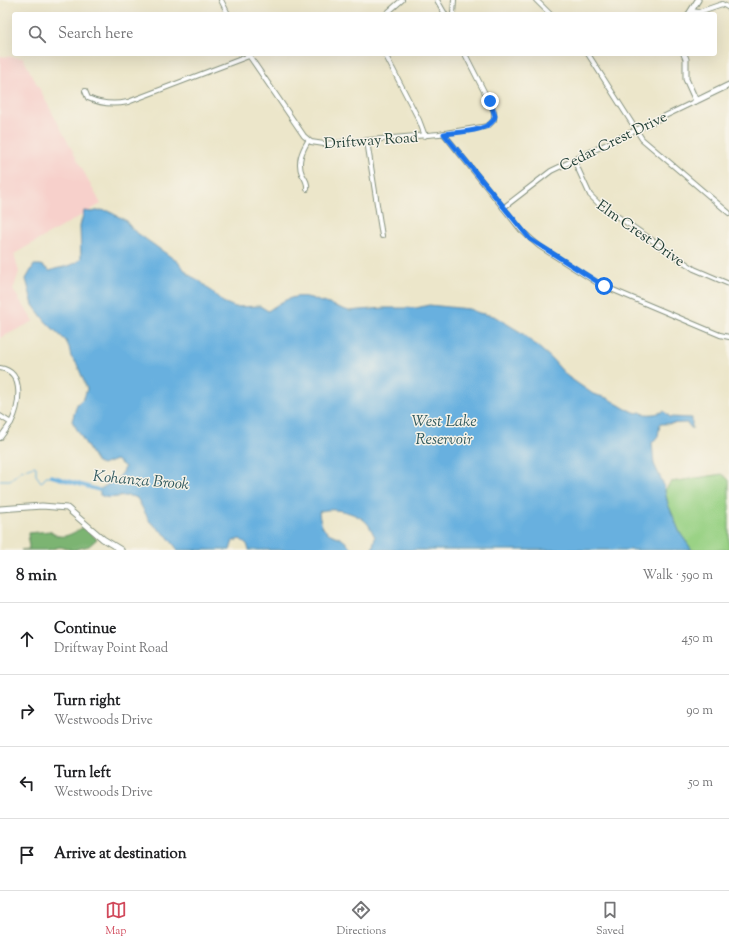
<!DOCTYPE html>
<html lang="en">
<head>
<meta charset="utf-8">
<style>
  body { margin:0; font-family:"Sorts Mill Goudy",serif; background:#f6f6f6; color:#202124 }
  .stop { position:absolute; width:12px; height:12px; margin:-9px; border:3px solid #1a73e8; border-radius:50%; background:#fff }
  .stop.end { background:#1a73e8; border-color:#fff; box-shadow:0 1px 4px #0008 }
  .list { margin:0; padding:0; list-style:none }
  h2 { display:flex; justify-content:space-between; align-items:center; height:52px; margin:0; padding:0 16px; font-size:17px }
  h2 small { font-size:13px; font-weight:400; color:#757577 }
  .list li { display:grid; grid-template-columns:26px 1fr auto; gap:12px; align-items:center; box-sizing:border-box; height:72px; padding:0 16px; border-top:1px solid #e0e0e0 }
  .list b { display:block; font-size:15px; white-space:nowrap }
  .list p { margin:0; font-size:13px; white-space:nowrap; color:#757577 }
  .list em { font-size:13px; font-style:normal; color:#757577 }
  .icon { flex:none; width:22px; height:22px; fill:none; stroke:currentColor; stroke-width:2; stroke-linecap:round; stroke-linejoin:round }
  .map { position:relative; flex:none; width:729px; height:550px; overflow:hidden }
  .search { position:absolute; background:#fff; box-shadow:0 4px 16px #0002; left:12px; right:12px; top:12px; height:44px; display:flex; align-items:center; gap:10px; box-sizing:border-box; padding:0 14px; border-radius:4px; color:#757577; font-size:15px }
  .sheet { height:340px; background:#fff }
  nav { display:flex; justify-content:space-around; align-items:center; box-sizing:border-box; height:56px; border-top:1px solid #e0e0e0; background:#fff; font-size:11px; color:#757577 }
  nav a { display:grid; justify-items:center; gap:2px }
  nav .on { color:#d1495b }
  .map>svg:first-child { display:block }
  .built { fill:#f7d0cb }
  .green { fill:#9ad285; stroke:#5c885c }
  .forest { fill:#7bb472; stroke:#4d7853 }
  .water { fill:#68b0df; stroke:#44768a }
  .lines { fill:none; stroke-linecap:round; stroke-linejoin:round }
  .stream { stroke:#68b0df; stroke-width:1 }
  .canal { stroke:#68b0df; stroke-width:3.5 }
  .minor-casing { stroke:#86927f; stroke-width:6 }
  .major-casing { stroke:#86927f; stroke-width:7 }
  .minor { stroke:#fff; stroke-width:4 }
  .major { stroke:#fff; stroke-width:5 }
  .route { stroke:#1a73e8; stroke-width:5 }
  .labels { text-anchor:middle; stroke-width:3; stroke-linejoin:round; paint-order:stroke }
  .street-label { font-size:15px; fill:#1f3d34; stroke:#f7f3e8 }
  .water-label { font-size:16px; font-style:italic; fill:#315a5f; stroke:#f7f3e8 }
</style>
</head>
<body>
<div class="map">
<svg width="729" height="550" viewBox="0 0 729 550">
  <rect width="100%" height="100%" fill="#f7f3e8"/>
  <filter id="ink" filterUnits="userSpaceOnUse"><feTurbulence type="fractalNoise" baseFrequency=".025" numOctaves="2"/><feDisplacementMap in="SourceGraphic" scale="8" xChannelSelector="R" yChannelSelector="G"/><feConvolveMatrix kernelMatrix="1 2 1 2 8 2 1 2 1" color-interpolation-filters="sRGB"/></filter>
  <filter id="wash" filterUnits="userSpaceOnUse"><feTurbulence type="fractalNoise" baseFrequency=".012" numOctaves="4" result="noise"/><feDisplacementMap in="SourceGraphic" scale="16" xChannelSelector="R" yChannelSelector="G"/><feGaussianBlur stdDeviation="0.9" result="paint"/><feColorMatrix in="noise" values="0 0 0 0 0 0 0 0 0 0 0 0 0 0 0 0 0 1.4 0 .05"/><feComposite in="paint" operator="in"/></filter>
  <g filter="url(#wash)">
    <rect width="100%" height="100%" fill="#ece6ca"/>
    <path class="built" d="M0 56 23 58 101 204 14 254 19 272 13 290 34 321 0 338Z"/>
    <path class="green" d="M722 474 729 480V550H692L680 533 668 504 665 490 671 482Z"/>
    <path class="forest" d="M84 527 97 539 89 546 73 550 60 547 47 550H21L29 549 28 533 50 531C62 542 72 533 84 527Z"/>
    <path class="water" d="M100 210 108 211 125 220 133 230 178 262 189 275 200 281 223 302 235 307 260 306 268 311C281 302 293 293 311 298 316 299 318 302 323 302L349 311 384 308H416L429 305 469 309 479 313 494 316 522 333 551 358 567 376 593 394 607 398 626 409 637 413 640 412C646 416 658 414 664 411L670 417 692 418V429L687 423 660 424 658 436 652 443 654 464 663 483 668 504 680 533 692 550H372L375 537C372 532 370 525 365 521 356 513 331 506 319 512 322 544 338 527 352 550H249L247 544 240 539 233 541 230 550H178L167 536 150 522 137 498C124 492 112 502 100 495V489C109 484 123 477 125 467L116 460 102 465 97 463 72 421 77 404 84 398 87 389 77 364 71 357 69 347 66 341 46 322 33 305 26 279 34 265H41L50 271C63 265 71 269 81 258L80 226 84 211 92 212Z"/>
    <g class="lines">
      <path class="stream" d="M0 480H10L21 471 34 466 36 467V475L41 482 44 480 46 476H51"/>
      <path class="canal" d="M51 476 99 490"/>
    </g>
  </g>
  <g filter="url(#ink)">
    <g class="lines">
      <g class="minor-casing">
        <path id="minor" d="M221 0 228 14
          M437 0 445 14
          M536 0 550 14
          M691 11 699 12 722 4 729 8
          M386 14 402 0
          M453 14 454 0
          M248 54 304 136 311 142 324 144 439 134 488 126 494 120V111L465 54
          M385 54 419 120 425 136
          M588 54 642 139 729 213
          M85 91 88 98C101 104 114 105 128 102L249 56
          M444 134 521 230 539 246 599 284 720 335 729 337
          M367 141 382 236
          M574 160 590 195 598 203 694 269 729 284
          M307 189C308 183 305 179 302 174 297 162 302 151 308 141
          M503 208 551 171 696 101
          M0 368C26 372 19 407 11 423L0 416
          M0 438 11 423"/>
      </g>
      <g class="major-casing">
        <path id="major" d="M689 14 698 0
          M684 54 686 59V79L696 101 729 85
          M0 509 42 506 67 508 103 539 121 550"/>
      </g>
      <use href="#minor" class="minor"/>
      <use href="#major" class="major"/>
    </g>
  </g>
  <g class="lines" filter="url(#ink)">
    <path class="route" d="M490 101 495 116C492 132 458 132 444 134L530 239 604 286"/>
  </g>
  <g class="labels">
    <g class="street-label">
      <text transform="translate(371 140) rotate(-4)" y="5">Driftway Road</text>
      <text transform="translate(613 141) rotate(-26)" y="5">Cedar Crest Drive</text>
      <text transform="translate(641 233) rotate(35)" y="5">Elm Crest Drive</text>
    </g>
    <g class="water-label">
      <text x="444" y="426">West Lake<tspan x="444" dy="18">Reservoir</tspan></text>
      <text transform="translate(141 479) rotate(5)" y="6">Kohanza Brook</text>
    </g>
  </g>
</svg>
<div class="stop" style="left:604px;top:286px"></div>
<div class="stop end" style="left:490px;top:101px"></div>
<div class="search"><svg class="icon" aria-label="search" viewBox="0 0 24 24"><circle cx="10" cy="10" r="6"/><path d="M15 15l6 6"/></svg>Search here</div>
</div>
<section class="sheet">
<h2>8 min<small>Walk · 590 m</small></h2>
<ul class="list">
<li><svg class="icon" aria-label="ahead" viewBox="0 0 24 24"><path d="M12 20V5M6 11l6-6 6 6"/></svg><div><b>Continue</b><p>Driftway Point Road</p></div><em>450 m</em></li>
<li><svg class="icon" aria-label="right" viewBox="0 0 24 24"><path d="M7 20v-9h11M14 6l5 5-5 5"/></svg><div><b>Turn right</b><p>Westwoods Drive</p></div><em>90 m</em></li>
<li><svg class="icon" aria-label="left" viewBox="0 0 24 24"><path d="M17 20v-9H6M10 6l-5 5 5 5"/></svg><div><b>Turn left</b><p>Westwoods Drive</p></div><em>50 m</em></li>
<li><svg class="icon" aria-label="arrive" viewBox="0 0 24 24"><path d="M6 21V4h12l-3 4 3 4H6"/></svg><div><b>Arrive at destination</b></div></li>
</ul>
</section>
<nav>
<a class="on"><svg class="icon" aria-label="map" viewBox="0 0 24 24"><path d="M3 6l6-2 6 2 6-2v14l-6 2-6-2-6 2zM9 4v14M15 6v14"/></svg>Map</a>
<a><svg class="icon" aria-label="directions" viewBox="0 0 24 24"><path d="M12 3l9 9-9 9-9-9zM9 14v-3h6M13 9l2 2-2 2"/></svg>Directions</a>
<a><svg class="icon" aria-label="saved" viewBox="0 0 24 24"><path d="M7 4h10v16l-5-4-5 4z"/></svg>Saved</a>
</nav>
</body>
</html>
